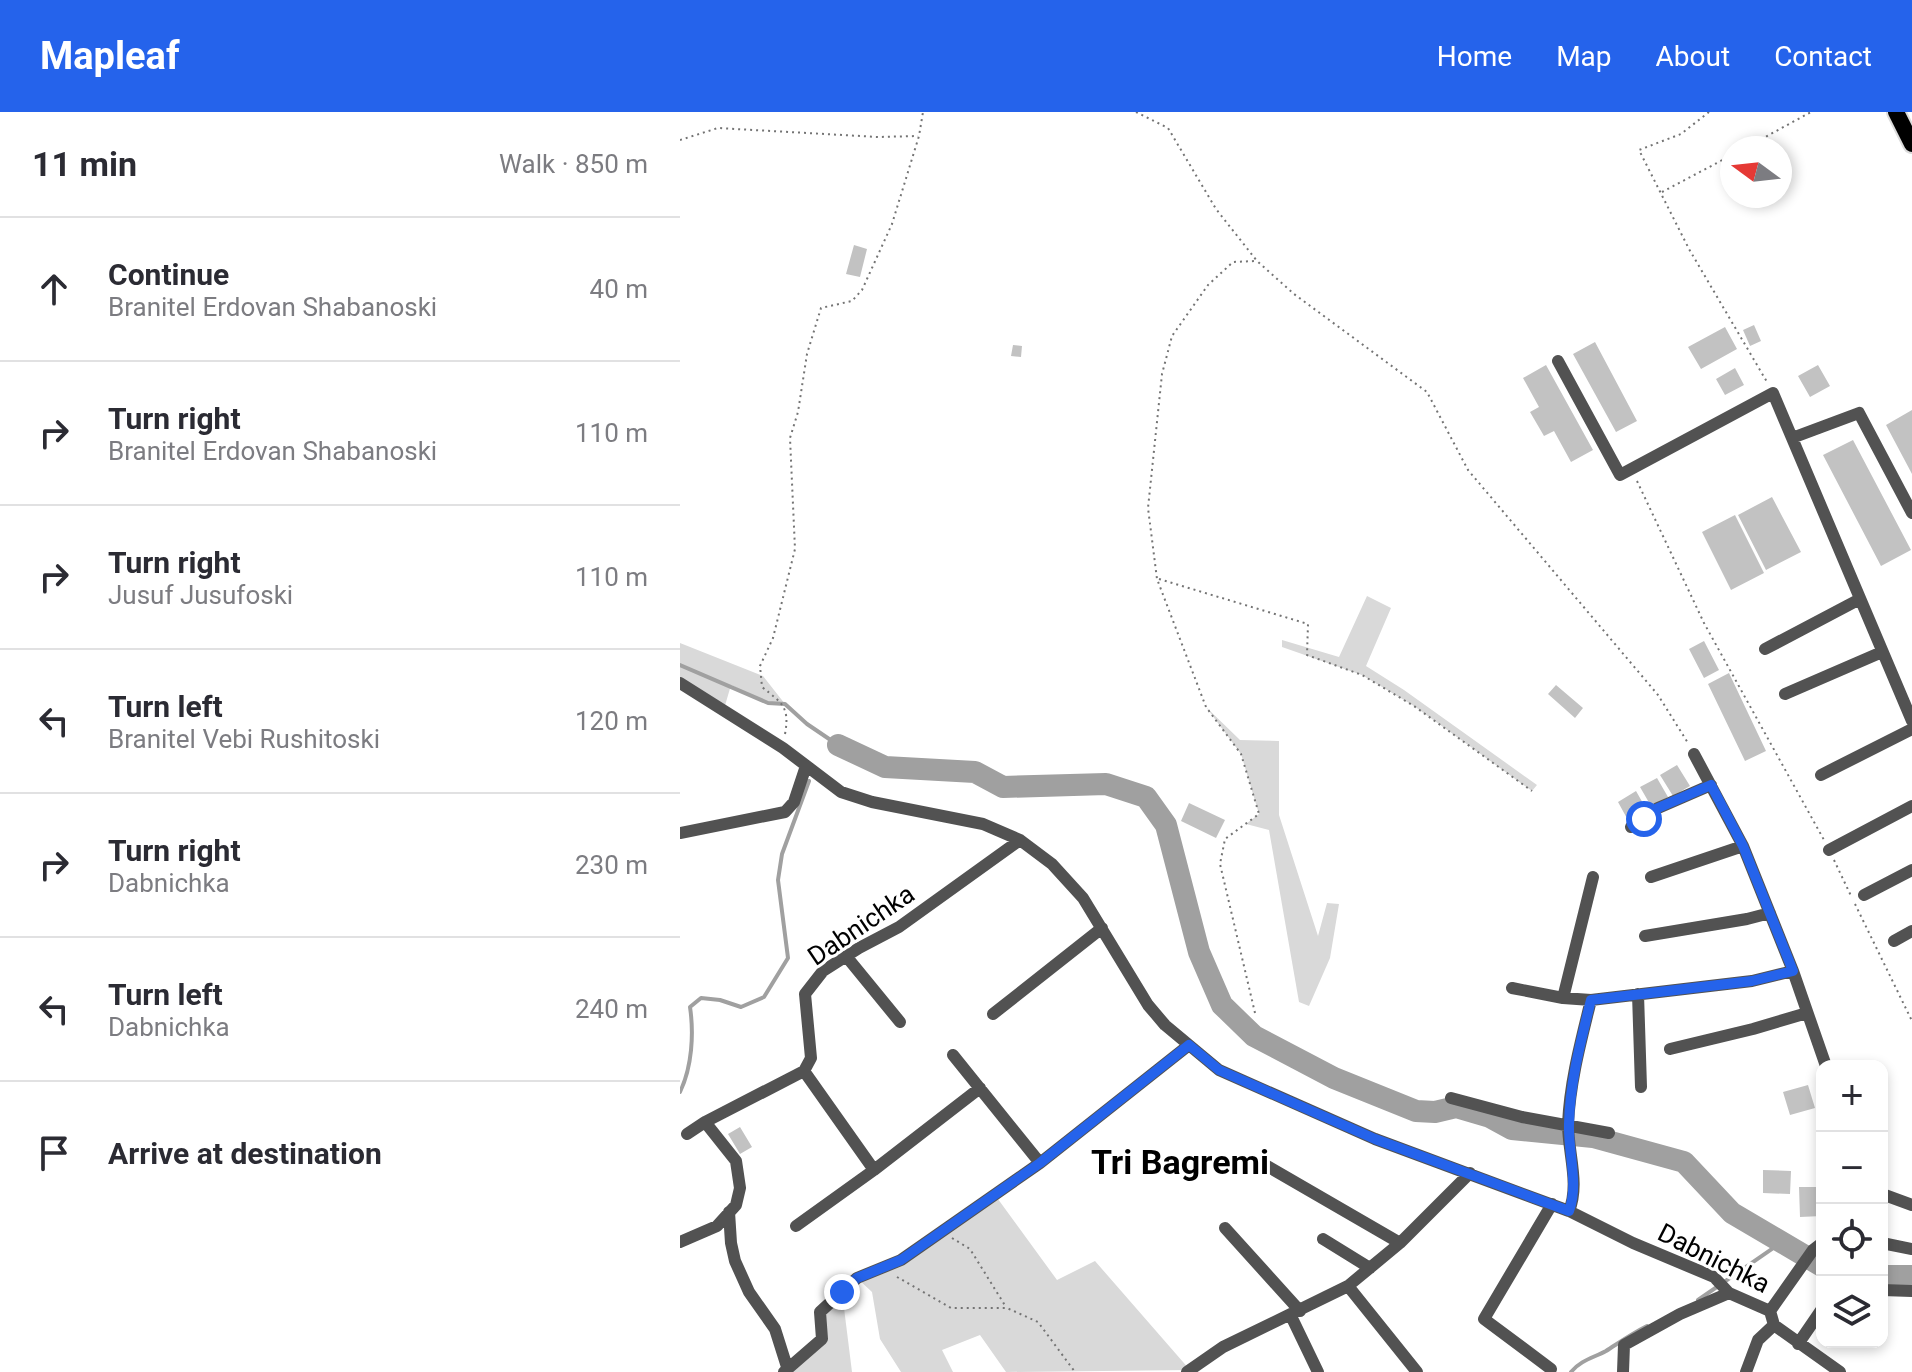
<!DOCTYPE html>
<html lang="en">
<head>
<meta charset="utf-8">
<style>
  body { margin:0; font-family:Roboto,sans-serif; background:#f2f2f3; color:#2b2b33 }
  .controls { position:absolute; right:24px; bottom:24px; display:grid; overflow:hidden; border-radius:16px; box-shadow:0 4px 12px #0003 }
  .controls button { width:72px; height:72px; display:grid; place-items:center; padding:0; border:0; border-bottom:2px solid #e1e1e2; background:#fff; color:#2b2b33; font:40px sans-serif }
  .compass { position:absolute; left:1040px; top:24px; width:72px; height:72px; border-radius:50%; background:#fff; box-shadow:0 4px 12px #0003; rotate:285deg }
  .stop { position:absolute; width:24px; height:24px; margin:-18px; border:6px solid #2563eb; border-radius:50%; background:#fff }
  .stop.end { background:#2563eb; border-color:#fff; box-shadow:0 2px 8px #0008 }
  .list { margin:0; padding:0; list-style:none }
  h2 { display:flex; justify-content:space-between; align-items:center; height:104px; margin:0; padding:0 32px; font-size:34px }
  h2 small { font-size:26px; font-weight:400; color:#7c7c81 }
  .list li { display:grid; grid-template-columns:52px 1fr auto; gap:24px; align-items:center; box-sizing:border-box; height:144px; padding:0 32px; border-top:2px solid #e1e1e2 }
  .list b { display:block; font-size:30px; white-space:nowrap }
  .list p { margin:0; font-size:26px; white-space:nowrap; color:#7c7c81 }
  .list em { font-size:26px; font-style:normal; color:#7c7c81 }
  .icon { flex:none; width:44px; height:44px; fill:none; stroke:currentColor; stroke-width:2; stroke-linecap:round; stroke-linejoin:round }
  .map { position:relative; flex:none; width:1232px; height:1260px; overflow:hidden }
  header { display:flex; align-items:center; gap:48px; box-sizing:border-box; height:112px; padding:0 40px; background:#2563eb; color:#fff }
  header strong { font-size:38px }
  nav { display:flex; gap:44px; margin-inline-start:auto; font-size:28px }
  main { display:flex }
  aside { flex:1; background:#fff }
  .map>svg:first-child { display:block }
  .green { fill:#d9d9d9 }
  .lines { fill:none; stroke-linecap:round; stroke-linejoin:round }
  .stream { stroke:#a0a0a0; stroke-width:4 }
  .river { stroke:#a0a0a0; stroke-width:22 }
  .building { fill:#c2c2c2 }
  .major-casing { stroke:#dbdbdb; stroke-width:20 }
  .path { stroke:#747474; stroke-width:2; stroke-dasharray:2 4; stroke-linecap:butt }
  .minor { stroke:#525252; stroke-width:12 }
  .major { stroke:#000; stroke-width:16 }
  .route { stroke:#2563eb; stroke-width:10 }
  .labels { text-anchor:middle; stroke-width:6; stroke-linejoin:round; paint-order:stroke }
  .street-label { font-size:26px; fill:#000; stroke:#fff }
  .district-label { font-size:34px; font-weight:bold; fill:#000; stroke:#fff }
</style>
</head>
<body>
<header>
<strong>Mapleaf</strong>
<nav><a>Home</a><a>Map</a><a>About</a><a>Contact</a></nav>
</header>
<main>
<aside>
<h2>11 min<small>Walk · 850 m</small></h2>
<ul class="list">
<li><svg class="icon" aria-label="ahead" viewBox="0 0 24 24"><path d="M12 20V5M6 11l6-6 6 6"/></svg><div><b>Continue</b><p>Branitel Erdovan Shabanoski</p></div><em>40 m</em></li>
<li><svg class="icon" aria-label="right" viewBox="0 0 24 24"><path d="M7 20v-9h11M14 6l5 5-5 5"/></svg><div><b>Turn right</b><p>Branitel Erdovan Shabanoski</p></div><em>110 m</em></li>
<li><svg class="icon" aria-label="right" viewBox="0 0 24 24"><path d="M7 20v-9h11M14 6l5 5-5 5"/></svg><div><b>Turn right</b><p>Jusuf Jusufoski</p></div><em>110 m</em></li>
<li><svg class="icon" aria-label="left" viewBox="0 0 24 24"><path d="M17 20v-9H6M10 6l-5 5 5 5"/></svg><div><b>Turn left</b><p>Branitel Vebi Rushitoski</p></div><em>120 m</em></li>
<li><svg class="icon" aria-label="right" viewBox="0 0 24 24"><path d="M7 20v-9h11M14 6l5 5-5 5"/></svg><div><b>Turn right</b><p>Dabnichka</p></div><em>230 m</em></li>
<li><svg class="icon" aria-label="left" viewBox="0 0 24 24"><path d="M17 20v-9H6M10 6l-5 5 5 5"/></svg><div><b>Turn left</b><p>Dabnichka</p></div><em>240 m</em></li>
<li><svg class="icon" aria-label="arrive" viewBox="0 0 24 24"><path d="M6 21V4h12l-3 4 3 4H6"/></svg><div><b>Arrive at destination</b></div></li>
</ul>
</aside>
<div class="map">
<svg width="1232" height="1260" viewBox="0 0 1232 1260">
  <rect width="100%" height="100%" fill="#fff"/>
  <path class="green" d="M687 484 711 496 686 554 724 578 857 673 852 679 734 594 682 563 602 535V528L659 545Z
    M0 531 83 564 105 592 88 591 51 573 44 597 0 571Z
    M526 595 560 628 599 629V703L638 824 647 791 659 792 650 846 629 894 619 890 589 718 566 712 579 702 561 642Z
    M315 1083 377 1168 415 1149 510 1258 326 1260 300 1223 262 1238 273 1260H221L200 1227 192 1180 177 1166 221 1148Z
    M162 1180 172 1260H108L142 1227 140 1200Z"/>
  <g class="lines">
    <path class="stream" d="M0 553 88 591 105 592 127 612 158 633
      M0 980C12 955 14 922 10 895L21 886 40 888 61 895 84 885 108 846 98 768 102 742 129 669
      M1018 1188 1102 1130
      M891 1260C901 1248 913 1246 926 1239 940 1230 951 1222 967 1214"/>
    <path class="river" d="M158 633 205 655 295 660 323 675 426 672 466 685 486 713 519 840 542 893 574 924 654 966 736 999 755 1000 776 995 810 1005 832 1017 913 1025 1004 1050 1052 1101 1142 1154
      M1202 1164H1232"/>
  </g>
  <path class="building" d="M174 133 187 137 180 165 166 162Z
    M1074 213 1081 229 1070 234 1063 218Z
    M1045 215 1057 237 1021 257 1008 235Z
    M915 230 957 309 936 320 893 242Z
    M333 233 342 234 341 245 331 244Z
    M866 253 913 338 891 350 874 319 864 324 850 300 859 295 843 266Z
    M1138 253 1150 274 1130 285 1118 264Z
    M1055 256 1064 273 1045 283 1036 267Z
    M1232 298V362L1206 313Z
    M1173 328 1231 438 1201 454 1143 343Z
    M1092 385 1121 440 1086 458 1058 403Z
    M1055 403 1084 461 1051 478 1022 420Z
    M1024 529 1039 558 1024 566 1009 537Z
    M1049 561 1086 639 1065 649 1028 572Z
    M876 573 903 596 895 606 868 582Z
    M997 653 1010 674 993 684 980 663Z
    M977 666 988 685 971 694 960 675Z
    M956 679 968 700 949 710 938 690Z
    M509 691 545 708 536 726 501 709Z
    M1128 973 1135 996 1110 1003 1103 980Z
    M60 1015 72 1035 60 1042 48 1022Z
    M1083 1058 1111 1059 1110 1082 1083 1081Z
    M1119 1075H1142V1104L1120 1105Z"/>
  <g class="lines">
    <g class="major-casing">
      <path id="major" d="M1216 0 1232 32"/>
    </g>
    <path class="path" d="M456 0 488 16 536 97 577 149 614 182 747 280 788 358 978 583 1008 631
      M1029 0 1001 22 959 38 1009 137 1087 270
      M0 28 38 16 198 25 238 24
      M1065 36 1131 0
      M982 80 1052 43
      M957 369 1024 511 1144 728
      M479 467 628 512 627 543 682 563 734 594 852 679
      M105 622C110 595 102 591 82 575L80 554 93 526 115 437 110 326 118 300 127 242 141 196 172 189 182 178 212 112 239 24 243 0
      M1154 748 1172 786
      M1175 792 1232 909
      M575 901 540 752 545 727 579 702 561 642 526 595 477 467 468 396 482 262 492 224 528 173 553 150 576 149
      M272 1126 290 1137 326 1195
      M217 1165 271 1196H327L358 1210 395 1260"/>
    <path class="minor" d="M878 249 940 363 1093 281 1232 609
      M1112 326 1179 301 1232 401
      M1085 537 1180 487
      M0 571 103 636 161 680 192 690 303 712 340 728 372 752 403 786 468 893 485 913 539 958 695 1027 889 1099 953 1131 1034 1165 1049 1181 1090 1199
      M1105 582 1202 540
      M1014 642 1063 734 1113 859 1146 954
      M1141 663 1232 617
      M951 715 978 696 1031 673
      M0 721 105 700 114 690 126 654
      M1149 738 1232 694
      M971 765 1063 734
      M1184 783 1232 758
      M965 824 1067 807 1090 801
      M1214 829 1232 819
      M166 844 220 910
      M832 876 883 886 911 888 1072 869 1113 859
      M958 882 961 975
      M883 886 913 765
      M313 902 422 816
      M990 937 1073 917 1127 901
      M273 943 360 1051
      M124 959 194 1058
      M771 986 842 1005 929 1021
      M7 1022 25 1010 124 959 131 946 125 882 143 859 179 836 219 815 340 728
      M587 1054 720 1131
      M1202 1082 1232 1093
      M889 1099C900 1072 888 1041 888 1012 890 969 901 929 911 888
      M49 1100 51 1131 55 1149 69 1180 95 1217 107 1255
      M116 1114 194 1058 300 976
      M545 1116 620 1199
      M643 1127 690 1156
      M0 1130 37 1114 56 1093 60 1076 56 1049 25 1010
      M1202 1131 1232 1137
      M668 1174 737 1260
      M1202 1178 1232 1179
      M1090 1199 1094 1213 1160 1260
      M1090 1199 1133 1138 1142 1131
      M611 1204 638 1260
      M1118 1232 1142 1197
      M871 1257 804 1207 872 1092
      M104 1260 142 1227 140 1200 177 1166 221 1148 360 1051 509 933
      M507 1260 543 1235 668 1174 720 1131 790 1061
      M943 1260 944 1233 1000 1202 1049 1181
      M1066 1260 1078 1228 1094 1213"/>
    <use href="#major" class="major"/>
  </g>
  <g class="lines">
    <path class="route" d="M162 1180 177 1166 221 1148 360 1051 509 933 539 958 627 997 695 1027 889 1099C899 1072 888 1041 889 1012 890 969 901 929 911 888L1072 869 1113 859 1063 734 1031 673 978 696 964 707"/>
  </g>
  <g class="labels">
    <g class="street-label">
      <text transform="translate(181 813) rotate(-34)" y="9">Dabnichka</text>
      <text transform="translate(1034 1146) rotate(27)" y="9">Dabnichka</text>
    </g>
    <g class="district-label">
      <text x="500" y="1062">Tri Bagremi</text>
    </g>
  </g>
</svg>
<div class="controls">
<button>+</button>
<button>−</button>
<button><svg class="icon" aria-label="locate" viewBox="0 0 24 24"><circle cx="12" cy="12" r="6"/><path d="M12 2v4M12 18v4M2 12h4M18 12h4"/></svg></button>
<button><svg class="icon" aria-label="layers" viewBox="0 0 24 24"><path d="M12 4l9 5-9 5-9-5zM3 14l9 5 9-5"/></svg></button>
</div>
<svg class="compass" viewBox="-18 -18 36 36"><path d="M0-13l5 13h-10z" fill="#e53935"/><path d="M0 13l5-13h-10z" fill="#7c7c81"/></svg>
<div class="stop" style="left:964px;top:707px"></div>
<div class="stop end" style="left:162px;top:1180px"></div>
</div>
</main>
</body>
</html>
